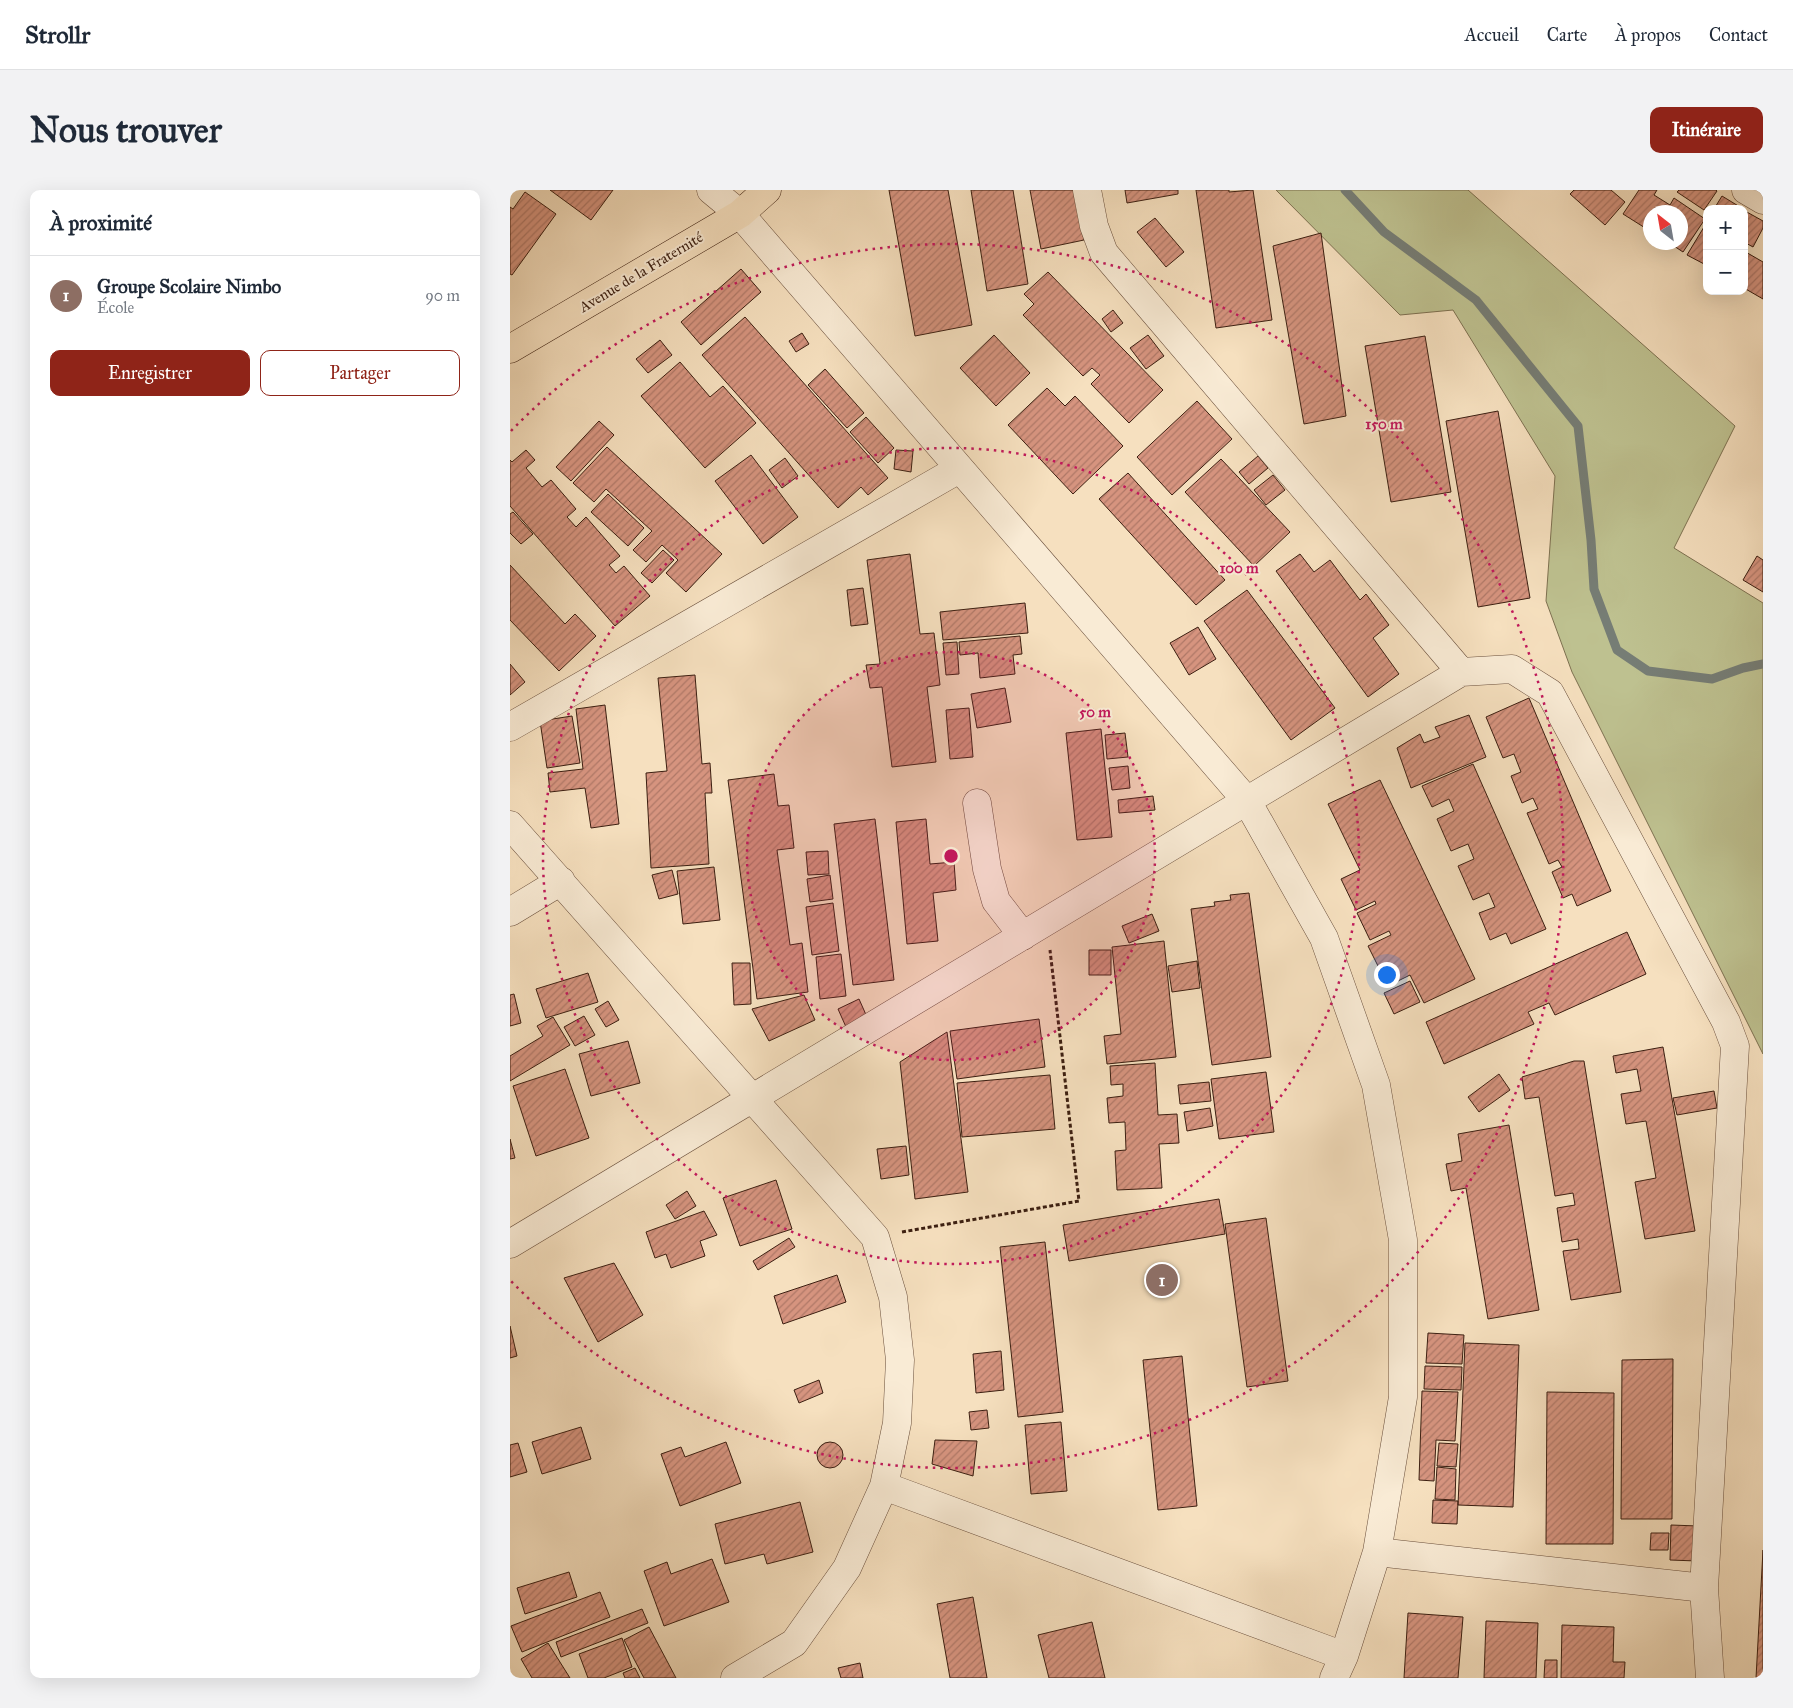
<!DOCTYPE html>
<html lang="fr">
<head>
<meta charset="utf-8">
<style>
  body { margin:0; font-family:"IM FELL Great Primer",serif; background:#f2f2f3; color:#1f2937 }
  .controls { position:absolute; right:15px; top:15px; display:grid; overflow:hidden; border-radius:10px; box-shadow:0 5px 20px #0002 }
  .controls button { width:45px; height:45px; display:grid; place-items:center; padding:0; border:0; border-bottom:1px solid #e0e1e3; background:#fff; color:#1f2937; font:25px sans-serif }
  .compass { position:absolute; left:1133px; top:15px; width:45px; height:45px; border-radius:50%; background:#fff; box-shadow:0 5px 20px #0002; rotate:329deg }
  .you { position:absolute; left:876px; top:784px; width:18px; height:18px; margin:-12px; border:4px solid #fff; border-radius:50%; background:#1a73e8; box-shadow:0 0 0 8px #1a73e833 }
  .badge { display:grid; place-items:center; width:32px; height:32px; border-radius:50%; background:#8f2418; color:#fff; font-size:16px; font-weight:700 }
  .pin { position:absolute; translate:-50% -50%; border:2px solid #fff; box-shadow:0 1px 5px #0006 }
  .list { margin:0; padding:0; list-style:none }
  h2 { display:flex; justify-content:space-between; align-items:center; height:65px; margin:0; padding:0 20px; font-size:21px }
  h2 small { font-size:16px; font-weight:400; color:#747a83 }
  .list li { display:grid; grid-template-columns:32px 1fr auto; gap:15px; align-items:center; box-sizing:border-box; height:80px; padding:0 20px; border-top:1px solid #e0e1e3 }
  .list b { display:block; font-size:19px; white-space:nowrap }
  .list p { margin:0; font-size:16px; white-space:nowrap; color:#747a83 }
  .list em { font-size:16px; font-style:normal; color:#747a83 }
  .actions { display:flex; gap:10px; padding:15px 20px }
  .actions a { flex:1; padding:11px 0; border:1px solid #8f2418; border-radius:10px; text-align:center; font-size:18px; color:#8f2418 }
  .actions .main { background:#8f2418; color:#fff }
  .map { position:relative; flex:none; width:1253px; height:1488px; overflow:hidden; border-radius:10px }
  header { display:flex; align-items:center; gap:30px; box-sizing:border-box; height:70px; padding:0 25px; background:#fff; border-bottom:1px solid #e0e1e3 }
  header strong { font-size:24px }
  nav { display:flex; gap:28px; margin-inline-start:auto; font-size:18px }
  .intro { display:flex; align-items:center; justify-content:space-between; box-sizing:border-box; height:120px; padding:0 30px }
  h1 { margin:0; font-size:35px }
  .button { padding:12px 22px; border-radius:10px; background:#8f2418; color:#fff; font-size:18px; font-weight:700 }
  main { display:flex; gap:30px; padding:0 30px }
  aside { flex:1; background:#fff; border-radius:10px; box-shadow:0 5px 20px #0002 }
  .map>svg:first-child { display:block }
  .green { fill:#bec190; stroke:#7d7050 }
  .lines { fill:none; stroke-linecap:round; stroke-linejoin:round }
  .stream { stroke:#767d75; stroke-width:9 }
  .building { fill:url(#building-hatch); stroke:#3c1f11 }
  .minor-casing { stroke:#6a4f3c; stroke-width:29 }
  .major-casing { stroke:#3c1f11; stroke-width:29 }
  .path { stroke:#3c1f11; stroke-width:3; stroke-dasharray:4 2.5; stroke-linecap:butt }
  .minor { stroke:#f9ebd5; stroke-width:28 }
  .major { stroke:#f6e0bf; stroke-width:28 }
  .ring { fill:none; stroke:#c2185b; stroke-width:2.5; stroke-dasharray:2.5 5 }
  .labels { text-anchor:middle; stroke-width:4; stroke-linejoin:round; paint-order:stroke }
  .street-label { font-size:15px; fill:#3c1f11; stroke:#f9ebd5 }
  .centre { fill:#c2185b; stroke:#f9ebd5; stroke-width:2.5 }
  .ring-label { font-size:15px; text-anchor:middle; font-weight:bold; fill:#c2185b; stroke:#f9ebd5; stroke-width:4; stroke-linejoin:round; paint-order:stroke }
</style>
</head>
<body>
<header>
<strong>Strollr</strong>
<nav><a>Accueil</a><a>Carte</a><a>À propos</a><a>Contact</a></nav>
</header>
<div class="intro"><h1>Nous trouver</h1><a class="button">Itinéraire</a></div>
<main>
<aside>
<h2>À proximité<small></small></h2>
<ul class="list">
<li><span class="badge" style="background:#8d6e63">1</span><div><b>Groupe Scolaire Nimbo</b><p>École</p></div><em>90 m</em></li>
</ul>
<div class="actions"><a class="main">Enregistrer</a><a>Partager</a></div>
</aside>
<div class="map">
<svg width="1253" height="1488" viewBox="0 0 1253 1488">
  <defs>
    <pattern id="building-hatch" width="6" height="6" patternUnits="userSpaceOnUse" patternTransform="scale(1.25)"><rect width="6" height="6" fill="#d6947f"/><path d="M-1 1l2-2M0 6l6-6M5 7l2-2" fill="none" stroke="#af7867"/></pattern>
  </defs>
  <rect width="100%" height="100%" fill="#f6e0bf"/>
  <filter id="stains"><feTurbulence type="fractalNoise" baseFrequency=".004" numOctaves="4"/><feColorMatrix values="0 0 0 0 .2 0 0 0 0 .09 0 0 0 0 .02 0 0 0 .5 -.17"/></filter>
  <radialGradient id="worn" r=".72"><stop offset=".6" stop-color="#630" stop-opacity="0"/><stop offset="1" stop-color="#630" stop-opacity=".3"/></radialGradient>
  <path class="green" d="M766 0H958L1225 236 1164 358 1253 413V864L1062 482 1036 411 1045 286 943 120 890 125Z"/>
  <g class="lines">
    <path class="stream" d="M835 0 874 42 966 110 1068 236 1081 350 1084 399 1107 460 1138 481 1202 489 1233 478 1253 474"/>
  </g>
  <path class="building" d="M40 0H103L81 30Z
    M379 0H438L462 135 405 146Z
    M461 0H503L518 94 477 101Z
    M520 0H564L574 50 531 59Z
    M615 0H668V4L617 13Z
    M686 0H719V2L743 0 762 130 706 138Z
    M1064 0H1101L1115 12 1095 35 1060 4Z
    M1129 0H1147L1144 5 1160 15 1164 8 1195 29 1173 62 1158 52H1170V22H1140V41L1113 24Z
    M1169 0H1206L1207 1 1194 20 1167 2Z
    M15 2 46 24 2 85 0 84V17L3 19Z
    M1212 6 1230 17 1229 19H1204Z
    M1235 21 1253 31V38L1243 57 1234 52Z
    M645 28 674 62 656 77 627 42Z
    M1197 32V73L1196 75 1177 65Z
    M811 43 836 226 794 234 763 56Z
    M1234 61 1253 72V109L1234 98Z
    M231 79 251 102 191 155 171 132Z
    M538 82 653 200 619 233 581 194 590 185 582 178 573 186 513 125 524 114 514 104Z
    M603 120 613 133 601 142 592 129Z
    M235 127 378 288 358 305 351 297 328 318 192 165Z
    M292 143 299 154 286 162 279 151Z
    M484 145 520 183 486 216 450 178Z
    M638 145 654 166 636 179 620 158Z
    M915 146 941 302 881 312 855 156Z
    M150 150 162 165 138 183 126 169Z
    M170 172 200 207 213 196 246 233 195 278 131 206Z
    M315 179 354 223 337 238 298 195Z
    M537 198 555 216 565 206 613 256 563 304 498 235Z
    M687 211 722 249 662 305 627 267Z
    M988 221 1020 408 968 417 936 231Z
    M356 227 384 258 368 273 340 242Z
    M89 231 104 245 61 291 46 277Z
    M97 257 212 364 176 402 156 383 168 370 152 355 136 372 123 360 142 341 96 299 84 312 63 293Z
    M16 260 25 270 16 278 32 297 41 290 66 319 57 327 66 337 76 327 110 366 99 375 106 383 114 376 140 406 105 436 0 316V270L2 272Z
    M386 260 403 261 401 282 384 279Z
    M241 265 288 327 253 354 205 291Z
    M748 266 758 278 739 294 729 282Z
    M275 268 288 286 272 298 259 280Z
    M711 269 780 342 744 376 675 302Z
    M618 283 715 390 686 415 589 309Z
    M763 285 775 300 756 315 744 300Z
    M98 304 134 338 118 356 81 322Z
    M3 322 23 344 11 354 0 343V324Z
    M153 360 164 370 142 393 131 383Z
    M400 364 410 444 424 443 430 495 417 497 426 572 382 577 372 497 360 498 356 475 370 474 357 370Z
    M790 364 804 382 820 370 850 410 856 404 879 435 863 448 889 484 858 507 766 381Z
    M1247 366 1253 370V402L1233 390Z
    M0 375 55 434 65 424 86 446 49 481 0 430Z
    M353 398 358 434 341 436 337 400Z
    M737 400 825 518 781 550 694 431Z
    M515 413 518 443 433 450 430 422Z
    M688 437 706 469 679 485 660 453Z
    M510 446 512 464 503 465 505 484 470 488 468 463 450 465 449 452Z
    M447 452 449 484 436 485 433 453Z
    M0 474 15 492 0 505Z
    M185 485 192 574 200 573 202 603H195L199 674 141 678 136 583 157 581 148 488Z
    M495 498 501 532 467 538 461 504Z
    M1019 508 1101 701 1067 716 1062 704 1053 708 1042 682 1052 677 1048 670 1039 674 1017 623 1028 619 1023 608 1012 613 1001 586 1011 582 1004 564 993 568 976 527Z
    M95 515 109 634 81 638 75 598 40 602 38 583 73 579 66 519Z
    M459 518 463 567 440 569 436 520Z
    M959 525 976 567 901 598 887 558 910 544 914 553 930 547 925 537Z
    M62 526 70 573 37 578 30 531Z
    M591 539 602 647 567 650 556 543Z
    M615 543 618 567 597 569 595 545Z
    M963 574 1036 739 1001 754 996 743 980 750 969 723 985 717 979 703 963 710 948 676 964 669 958 654 941 661 927 629 944 621 939 609 922 617 912 596Z
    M618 576 620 598 602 600 599 578Z
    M264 584 268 616 279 615 284 658 267 660 280 755 292 753 298 802 247 809 218 590Z
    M870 590 965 789 914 813 900 785 878 796 858 756 881 745 879 741 860 750 847 723 866 714 865 711 846 720 831 689 850 680 818 614Z
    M643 606 645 620 609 623 608 610Z
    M365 629 384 790 343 795 324 634Z
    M416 629 420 674 444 672 446 700 423 703 428 751 397 754 386 632Z
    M318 661 319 684 298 685 296 662Z
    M204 677 210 730 173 734 167 681Z
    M162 680 168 704 149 709 142 685Z
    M320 685 323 709 300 712 297 689Z
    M739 703 761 867 702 875 681 719 705 716 704 712 721 710 720 705Z
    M323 713 329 761 302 765 296 717Z
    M642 724 649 741 619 753 612 736Z
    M1117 742 1136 784 1045 825 1039 813 1018 822 1024 834 934 874 916 832Z
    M654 751 666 867 597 874 594 846 611 844 602 757Z
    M579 760H601V785H579Z
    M331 764 336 806 310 809 306 767Z
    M687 771 690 798 662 802 658 776Z
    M222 773H240L241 814 224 815Z
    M78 783 88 812 36 828 26 799Z
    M900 791 910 812 884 824 874 803Z
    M4 804 11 833 0 836V805Z
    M294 805 305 830 259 851 242 819Z
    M349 809 357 827 336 837 328 819Z
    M98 811 109 830 96 837 85 819Z
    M74 826 85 845 65 856 54 837Z
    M43 827 60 855 0 891V866L33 846 27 836Z
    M529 829 535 877 447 889 440 841Z
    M437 842 458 1002 405 1009 390 872Z
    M118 851 130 893 81 906 69 864Z
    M1153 857 1185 1041 1135 1049 1125 992 1146 988 1136 931 1116 934 1111 904 1131 901 1127 879 1106 883 1103 866Z
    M1064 871H1074L1111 1102 1061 1110 1053 1061 1069 1059 1068 1049 1052 1052 1047 1018 1065 1015 1063 1003 1045 1006 1029 907 1015 909 1012 887Z
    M645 873 648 925 667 924 669 953 649 954 652 998 607 1000 605 961 616 960 615 932 599 933 597 908 613 906V894L601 895 600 876Z
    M55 879 79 948 26 966 3 896Z
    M756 882 764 942 709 949 701 889Z
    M989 884 1000 900 969 922 958 907Z
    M540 885 545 939 452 947 447 893Z
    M699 892 701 911 670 914 668 895Z
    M1204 901 1207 918 1167 925 1163 908Z
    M700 918 703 936 677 941 674 922Z
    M999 935 1029 1120 978 1129 956 998 941 1001 936 974 952 971 948 944Z
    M0 949 5 968 0 969Z
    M396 956 399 985 371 989 367 959Z
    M266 990 282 1039 230 1056 213 1008Z
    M177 1001 186 1016 165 1029 156 1015Z
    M709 1009 715 1044 559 1071 553 1035Z
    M194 1021 207 1045 190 1051 195 1066 161 1078 156 1064 145 1068 136 1042Z
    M756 1028 778 1191 737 1197 715 1034Z
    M279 1048 285 1057 248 1080 243 1071Z
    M535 1052 553 1222 508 1227 490 1057Z
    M104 1073 133 1125 88 1152 54 1088Z
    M327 1085 336 1112 273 1134 264 1106Z
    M0 1136 7 1166 0 1168Z
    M918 1143 954 1145 952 1174 916 1173Z
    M955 1153 1009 1155 1003 1317 948 1315Z
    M491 1161 494 1200 466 1203 463 1164Z
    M672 1166 687 1316 648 1320 633 1170Z
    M1163 1169 1162 1329H1111L1112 1170Z
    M915 1176 952 1177 951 1200 914 1199Z
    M309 1190 313 1203 289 1213 284 1200Z
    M912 1201 948 1202 945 1251 926 1250 924 1291 909 1290Z
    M1037 1202 1104 1203 1103 1354H1036Z
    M477 1220 479 1238 461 1240 459 1222Z
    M551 1232 557 1301 521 1304 515 1235Z
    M71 1237 81 1269 32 1284 22 1252Z
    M425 1250 467 1251 463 1286 422 1274Z
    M216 1252 231 1293 170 1316 151 1264 171 1257 175 1267Z
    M307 1265a13 13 0 1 1 26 0a13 13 0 1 1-26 0Z
    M8 1253 17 1282 0 1287V1255Z
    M929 1253 948 1254 946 1277 927 1276Z
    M927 1277 946 1279 945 1310 925 1309Z
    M923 1310 948 1311 947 1334 922 1333Z
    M290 1312 303 1362 257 1374 254 1364 215 1374 205 1334Z
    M1161 1335 1188 1336 1187 1371 1160 1370Z
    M1141 1343H1159L1158 1360H1140Z
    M1253 1360V1488H1246Z
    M202 1369 219 1412 154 1436 134 1381 157 1372 161 1384Z
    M59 1382 67 1407 15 1424 7 1398Z
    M90 1402 100 1427 12 1462 1 1436Z
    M463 1407 477 1488H440L427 1414Z
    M132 1419 138 1433 51 1467 46 1452Z
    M898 1423 953 1427 948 1488H894Z
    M976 1431 1028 1433 1026 1488H974Z
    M582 1432 595 1488H539L528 1445Z
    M1052 1435 1104 1437 1103 1472H1115L1114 1488H1051Z
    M139 1437 166 1488H134L114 1450Z
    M112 1448 122 1477 94 1488H78L69 1464Z
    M38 1453 60 1488H22L11 1469Z
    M1035 1470H1047V1488H1034Z
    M350 1473 353 1488H331L328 1478Z
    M125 1478 130 1488H115L113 1483Z"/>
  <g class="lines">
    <g class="minor-casing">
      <path id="minor" d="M201 0 230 24 737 611 814 748 866 895 893 1050V1207L867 1362 834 1466 824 1488
        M577 0 584 36 594 63 951 482
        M1236 0 1253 10
        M0 537 449 279
        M467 613 477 679 486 711 513 746
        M0 635 365 1047 383 1107 390 1170 387 1233 374 1296 337 1378 284 1453 225 1488
        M0 722 51 691
        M0 1054 951 482 1002 479 1040 503 1216 832 1225 856 1194 1398 1200 1488
        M374 1296 834 1466
        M867 1362 1194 1398"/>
    </g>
    <g class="major-casing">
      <path id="major" d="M0 159 230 24 257 0"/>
    </g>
    <path class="path" d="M392 1042 569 1011 540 760"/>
    <use href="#minor" class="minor"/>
    <use href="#major" class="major"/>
  </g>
  <circle cx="441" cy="666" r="204" fill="#c2185b" fill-opacity=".12"/>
  <g class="ring">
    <circle cx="441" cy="666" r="204"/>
    <circle cx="441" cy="666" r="408"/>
    <path d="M1 241A612 612 0 1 1 1 1091"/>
  </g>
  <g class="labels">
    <g class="street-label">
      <text transform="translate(131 82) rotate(-31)" y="5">Avenue de la Fraternité</text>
    </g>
  </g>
  <circle cx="441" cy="666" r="8" class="centre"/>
  <g class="ring-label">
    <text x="874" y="239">150 m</text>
    <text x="729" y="383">100 m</text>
    <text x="585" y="527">50 m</text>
  </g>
  <rect width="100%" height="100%" filter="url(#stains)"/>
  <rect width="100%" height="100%" fill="url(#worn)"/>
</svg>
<div class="controls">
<button>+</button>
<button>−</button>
</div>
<svg class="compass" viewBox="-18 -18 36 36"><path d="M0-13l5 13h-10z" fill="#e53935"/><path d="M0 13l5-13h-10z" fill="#747a83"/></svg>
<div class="you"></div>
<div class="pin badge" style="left:652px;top:1090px;background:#8d6e63">1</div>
</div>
</main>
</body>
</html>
